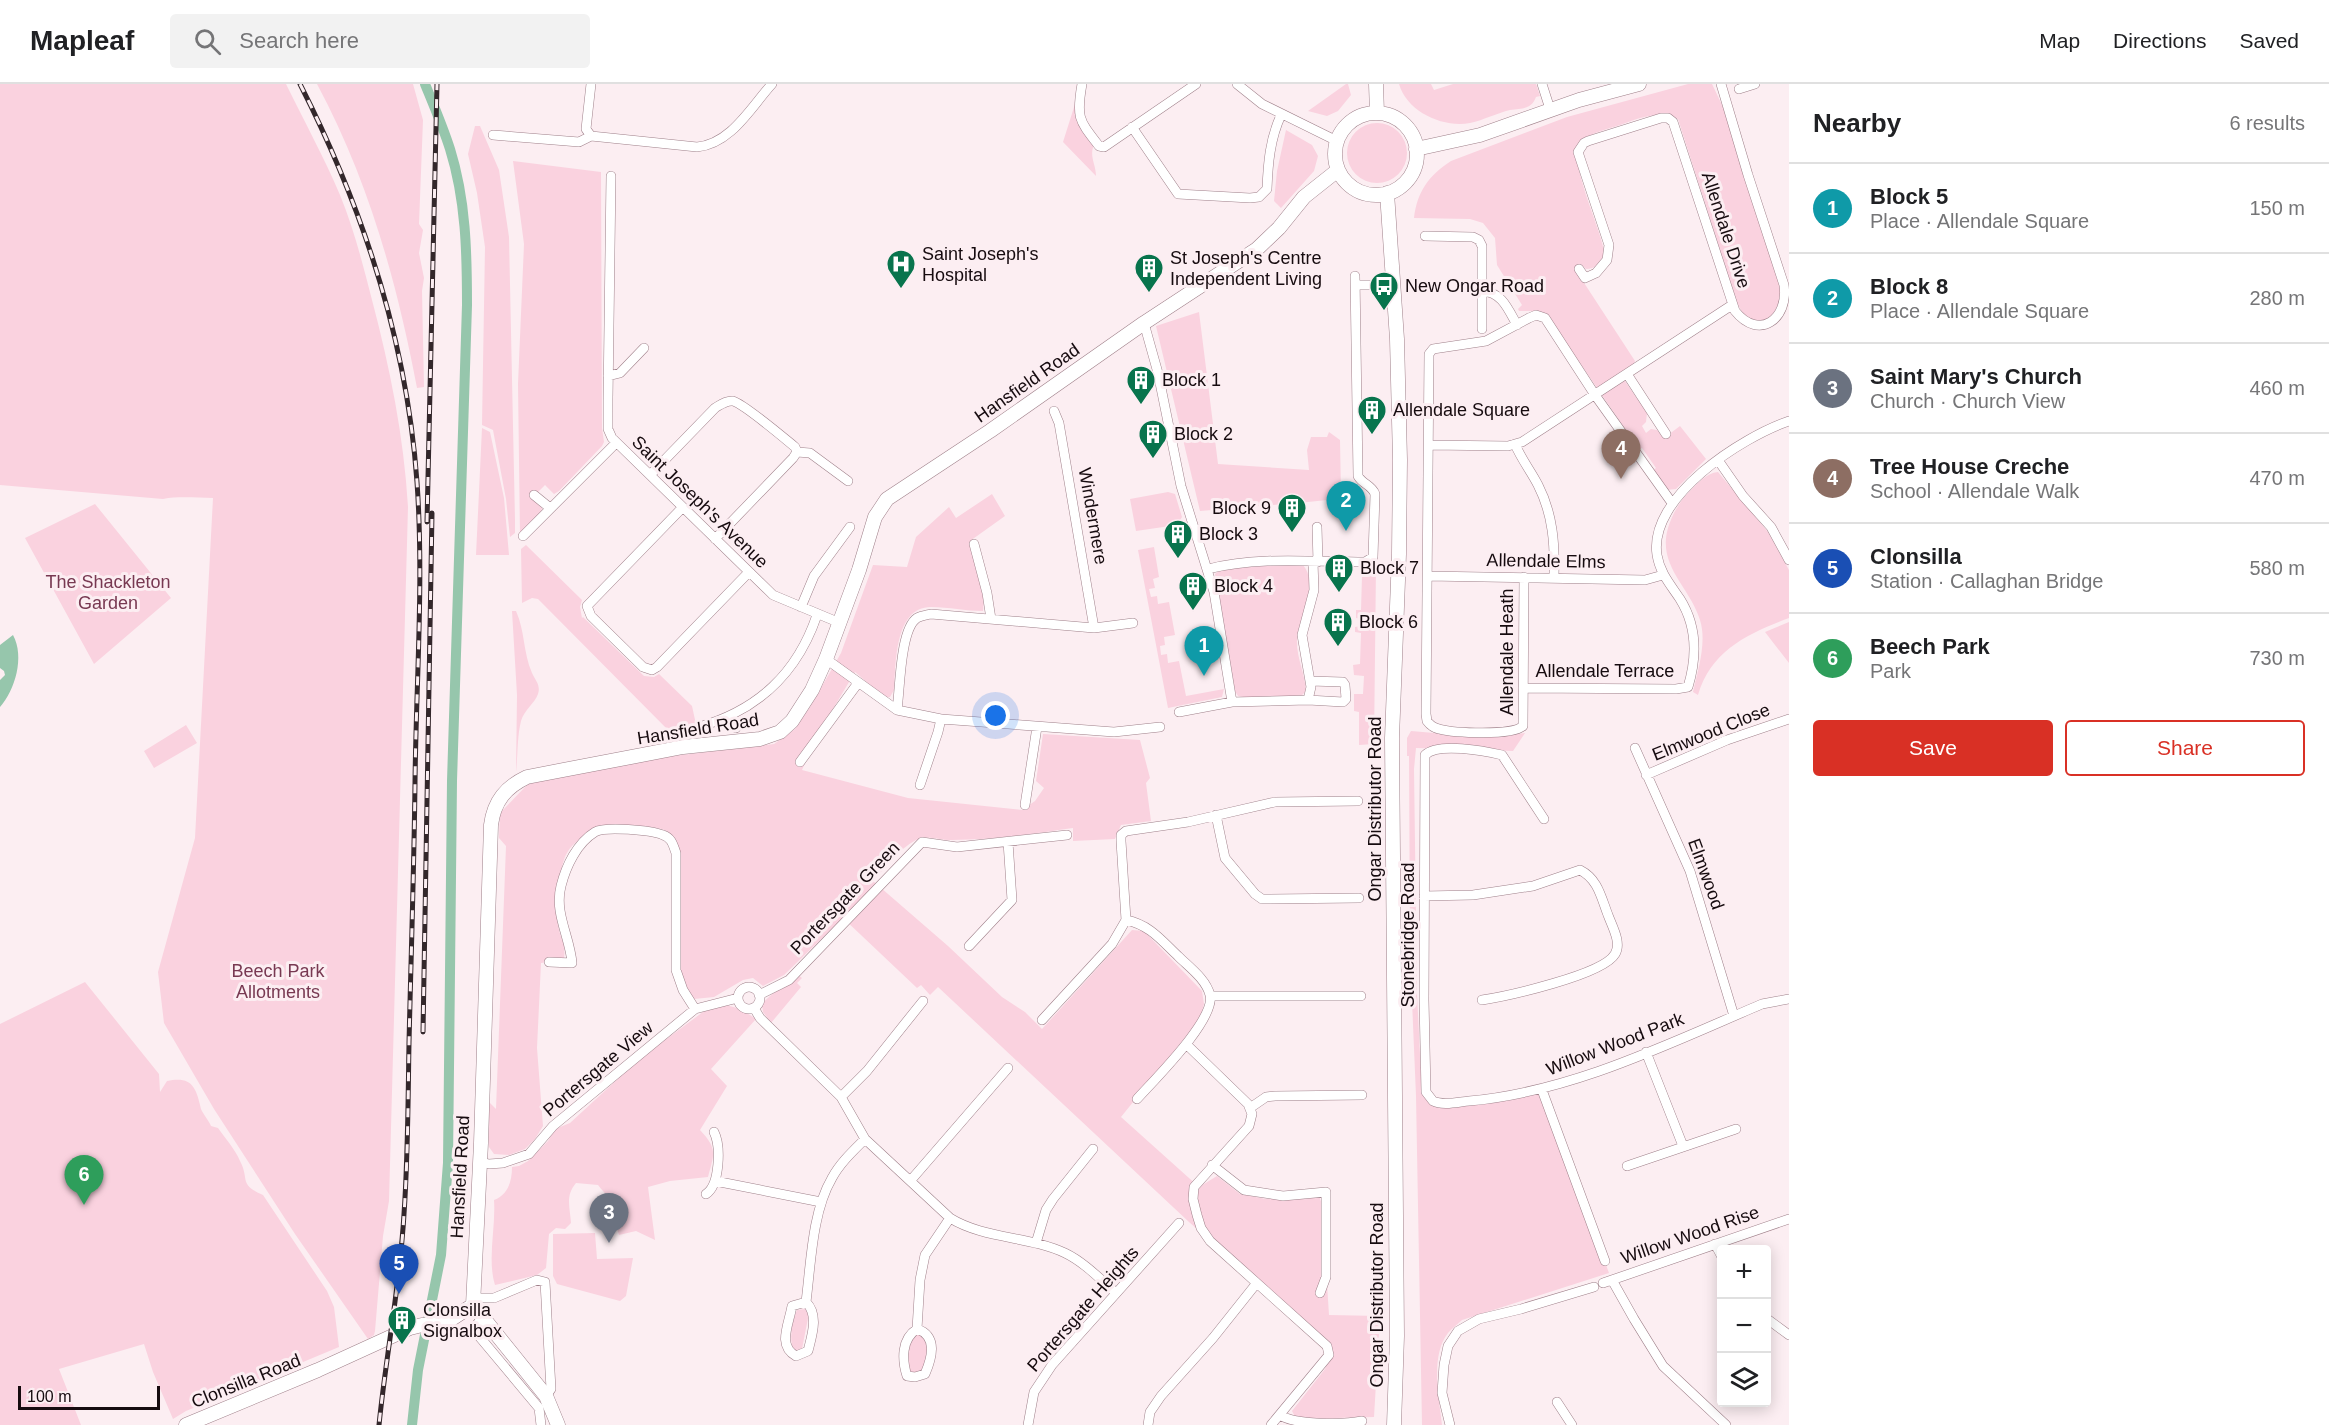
<!DOCTYPE html>
<html lang="en">
<head>
<meta charset="utf-8">
<style>
  body { margin:0; font-family:Helvetica,sans-serif; background:#f2f2f2; color:#202124 }
  .controls { position:absolute; right:18px; bottom:18px; display:grid; overflow:hidden; border-radius:6px; box-shadow:0 3px 15px #0003 }
  .controls button { width:54px; height:54px; display:grid; place-items:center; padding:0; border:0; border-bottom:2px solid #e0e0e0; background:#fff; color:#202124; font:30px sans-serif }
  .scale { position:absolute; left:18px; bottom:15px; width:142px; box-sizing:border-box; padding-left:6px; border:3px solid #160b0f; border-top:0; font-size:16px; line-height:21px; white-space:nowrap; color:#160b0f; -webkit-text-stroke:4px #fceef2; paint-order:stroke }
  .you { position:absolute; left:996px; top:632px; width:21px; height:21px; margin:-15px; border:4px solid #fff; border-radius:50%; background:#1a73e8; box-shadow:0 0 0 9px #1a73e833 }
  .badge { display:grid; place-items:center; width:39px; height:39px; border-radius:50%; background:#d93025; color:#fff; font-size:20px; font-weight:700 }
  .pin { position:absolute; translate:-50% -50px; filter:drop-shadow(0 2px 3px #0008) }
  .pin::after { content:''; position:absolute; top:32px; width:21px; height:18px; background:inherit; clip-path:polygon(0 0,100% 0,50% 100%) }
  .list { margin:0; padding:0; list-style:none }
  h2 { display:flex; justify-content:space-between; align-items:center; height:78px; margin:0; padding:0 24px; font-size:26px }
  h2 small { font-size:20px; font-weight:400; color:#757577 }
  .list li { display:grid; grid-template-columns:39px 1fr auto; gap:18px; align-items:center; box-sizing:border-box; height:90px; padding:0 24px; border-top:2px solid #e0e0e0 }
  .list b { display:block; font-size:22px; white-space:nowrap }
  .list p { margin:0; font-size:20px; white-space:nowrap; color:#757577 }
  .list em { font-size:20px; font-style:normal; color:#757577 }
  .actions { display:flex; gap:12px; padding:18px 24px }
  .actions a { flex:1; padding:14px 0; border:2px solid #d93025; border-radius:6px; text-align:center; font-size:21px; color:#d93025 }
  .actions .main { background:#d93025; color:#fff }
  .icon { flex:none; width:33px; height:33px; fill:none; stroke:currentColor; stroke-width:2; stroke-linecap:round; stroke-linejoin:round }
  .map { position:relative; flex:none; width:1789px; height:1341px; overflow:hidden }
  header { display:flex; align-items:center; gap:36px; box-sizing:border-box; height:84px; padding:0 30px; background:#fff; border-bottom:2px solid #e0e0e0 }
  header strong { font-size:28px }
  nav { display:flex; gap:33px; margin-inline-start:auto; font-size:21px }
  .search { width:420px; height:54px; background:#f2f2f2; display:flex; align-items:center; gap:15px; box-sizing:border-box; padding:0 21px; border-radius:6px; color:#757577; font-size:22px }
  main { display:flex }
  aside { flex:1; background:#fff }
  .map>svg:first-child { display:block }
  .green { fill:#fad2df }
  .water { fill:#96c6ac }
  .lines { fill:none; stroke-linecap:round; stroke-linejoin:round }
  .canal { stroke:#96c6ac; stroke-width:10 }
  .street-casing { stroke:#9f808a; stroke-width:10 }
  .secondary-casing { stroke:#9f808a; stroke-width:15 }
  .street { stroke:#fff; stroke-width:9 }
  .secondary { stroke:#fff; stroke-width:14 }
  .rail-casing { stroke:#33272b; stroke-width:5 }
  .rail { stroke:#fceef2; stroke-width:3; stroke-dasharray:9; stroke-linecap:butt }
  .labels { text-anchor:middle; stroke-width:6; stroke-linejoin:round; paint-order:stroke }
  .street-label { font-size:18px; fill:#160b0f; stroke:#fceef2 }
  .poi-label { font-size:18px; fill:#160b0f; stroke:#fceef2; text-anchor:start }
  .park-label { font-size:18px; fill:#783952; stroke:#fceef2 }
</style>
</head>
<body>
<header>
<strong>Mapleaf</strong>
<div class="search"><svg class="icon" aria-label="search" viewBox="0 0 24 24"><circle cx="10" cy="10" r="6"/><path d="M15 15l6 6"/></svg>Search here</div>
<nav><a>Map</a><a>Directions</a><a>Saved</a></nav>
</header>
<main>
<div class="map">
<svg width="1789" height="1341" viewBox="0 0 1789 1341">
  <rect width="100%" height="100%" fill="#fceef2"/>
  <path class="green" d="M0 0H286C304 37 324 73 340 111 354 145 363 181 372 216 390 284 404 353 408 423L389 1117 383 1152 375 1247 374 1251 368 1255 295 1150 214 1025 164 939 158 888 195 754 213 414C197 414 179 412 163 415L0 401Z
    M317 0H413L423 36 419 140 423 146 419 169 424 194 422 207 424 303 417 304C397 198 368 95 317 0Z
    M1346 0H1348L1351 11 1338 27 1327 32 1308 27Z
    M1399 0H1431L1434 6 1453 0H1536L1540 12 1536 13C1531 26 1522 24 1510 26 1497 29 1484 36 1470 39 1443 44 1407 28 1399 0Z
    M1688 0H1712L1723 23 1781 203C1783 219 1768 248 1748 234 1743 231 1740 224 1737 219L1678 35C1658 26 1639 34 1620 41 1608 45 1590 49 1581 57 1565 70 1601 145 1604 167 1603 178 1596 185 1586 185L1581 180 1575 185 1635 277 1625 297 1647 329 1646 338 1642 342 1646 349 1651 345 1657 346 1664 354 1680 342 1706 375 1676 405 1666 406 1653 386 1656 384 1642 364 1639 365 1547 231 1538 227H1519L1518 225 1522 221 1497 181 1495 154 1483 139 1470 135 1414 134C1417 108 1429 91 1451 77L1567 33Z
    M1075 20 1095 60C1088 70 1096 80 1096 92L1063 58Z
    M1347 69a30 30 0 1 1 60 0a30 30 0 1 1-60 0Z
    M475 42H480L499 86 509 153 515 436V449L510 453 506 415 493 346 482 341 485 163 477 109 468 70Z
    M1286 46 1312 61 1318 72 1314 87 1281 124 1274 117 1277 87Z
    M513 77 601 88 602 344 604 358 602 362 559 407 554 410 545 401 533 413 542 424 541 430 520 451 518 300 524 160Z
    M1199 228 1218 380 1309 386 1307 366 1311 353H1327L1329 348 1340 356 1341 410 1327 416 1308 418 1200 427 1156 242Z
    M482 344 490 348 504 414 509 471H476Z
    M1718 388 1768 448 1789 486V534C1749 549 1711 566 1698 611L1693 608C1698 586 1707 558 1700 536 1690 503 1657 482 1668 444 1672 431 1679 418 1689 408 1697 400 1706 389 1718 388Z
    M1168 408 1175 410 1182 433 1177 441 1136 447 1130 415Z
    M992 410 1005 432 970 457C978 478 986 503 983 527 965 527 949 523 931 523 894 523 896 581 894 606L890 613H884L855 588 818 650 802 686 908 714 1022 726 1035 717 1044 704 1036 697 1043 650 1140 656 1150 694 1146 699 1151 737 1121 741 1115 755 1073 757V744C1032 750 993 756 952 756 941 757 927 750 916 756 899 765 886 783 873 797L948 862 1002 913 1025 928 1042 945 1132 846 1144 847 1202 907 1204 920 1200 935 1121 1033 1199 1103 1217 1092 1240 1110 1266 1115 1319 1112 1322 1120 1329 1231 1380 1232 1374 1333 1296 1335 1292 1327 1325 1285 1331 1269 1326 1258 1189 1138 938 903 930 911 921 901 917 904 843 834 784 891 763 902 753 894 743 896 714 913 694 915C691 911 686 905 684 900 671 869 693 764 668 748 653 738 614 747 596 749 585 751 573 758 567 769 559 782 555 826 558 841 561 858 566 856 564 876L541 879 537 964 543 1042 535 1055 525 1065 509 1071 494 1070 489 1063 488 1017 496 1025 506 762 499 754 500 729 527 701 541 695 656 674 774 660 795 645 810 623 841 569 873 481 907 483 916 453 949 423 956 434Z
    M95 420 171 514 94 580 25 454Z
    M526 461 582 516 580 523 582 534 583 533 644 592 654 593 659 590 692 622 697 645 673 651 538 515 532 514 522 519 521 465Z
    M1154 463 1159 493 1153 495 1155 504 1149 505 1151 513 1157 512 1158 520 1169 518 1175 551 1164 553 1165 561 1160 562 1161 571 1167 570 1168 579 1179 577 1186 612 1224 605 1222 613 1168 624 1138 466Z
    M1296 480 1303 481C1320 501 1299 533 1297 555 1296 573 1305 589 1306 607L1301 612 1249 614 1238 612 1235 607 1215 490 1221 485Z
    M1376 482 1374 660 1359 661V628L1354 627V610H1363L1364 592 1354 591 1353 581 1360 580 1361 549 1355 548V543L1361 542V535L1356 534V526H1361L1362 492H1374Z
    M512 527H516C525 547 523 568 532 589 535 596 541 601 538 610 535 619 524 626 521 637 517 653 518 671 516 688L517 611Z
    M1789 538V579L1765 548Z
    M186 641 197 659 154 684 144 667Z
    M1411 647 1469 652H1501L1525 649 1513 667 1416 664 1414 685 1417 910 1422 1010 1430 1020 1439 1023 1542 1010 1609 1189 1462 1236C1458 1240 1452 1244 1448 1249 1430 1272 1439 1314 1442 1341H1422L1416 1012 1410 869 1409 672H1407V654Z
    M798 891 802 894 797 899 801 903 771 939 763 928 762 920C772 908 787 901 798 891Z
    M85 898 159 990 160 1008 167 997C192 992 196 1003 201 1025 203 1030 209 1037 211 1042L218 1044C225 1054 235 1065 240 1077 250 1096 238 1100 263 1111L327 1207 334 1223 339 1263 186 1327 173 1335 153 1288 144 1260 59 1285 81 1341H0V940Z
    M719 921C734 921 743 926 756 935L711 985 727 1002 700 1046C718 1065 714 1070 708 1093L670 1097 648 1103 655 1156 636 1147 619 1151 613 1131 617 1125C615 1119 603 1108 598 1101L576 1099C565 1112 570 1123 571 1139L565 1145 556 1144 549 1150 546 1184 537 1191 495 1201C487 1175 496 1143 494 1116 508 1111 512 1097 512 1083L519 1082 528 1077 548 1057 555 1045 570 1039 634 980 661 959 707 925Z
    M595 1149 597 1175 633 1174 626 1212 620 1217 557 1200 553 1192V1150Z
    M805 1225 809 1229 802 1265 794 1269C789 1256 791 1239 797 1226Z
    M917 1245 930 1253 925 1290 906 1292V1257Z"/>
  <path class="water" d="M13 551C25 573 15 606 0 623V596L5 591 4 587 0 584V561Z"/>
  <g class="lines">
    <path class="canal" d="M412 1341 418 1286 441 1171 448 1079 452 697 467 221C467 169 466 116 450 65 443 43 434 22 425 0"/>
    <g class="street-casing">
      <path id="street" d="M591 0 586 45 591 52
        M1082 0C1076 34 1079 36 1099 62L1104 63 1196 0
        M1237 0 1262 20 1337 57
        M1542 0 1550 25
        M1739 5 1755 0
        M1132 43 1178 110 1250 114 1259 113 1267 105C1268 79 1270 55 1281 31
        M493 51 579 58 591 52
        M591 52 697 63C731 60 751 23 772 0
        M611 92 608 316V345L612 354 773 511 840 539
        M1425 152 1473 153 1479 156 1482 162V245
        M1579 185 1585 194 1596 189 1607 176 1609 161 1578 68 1584 59 1588 57 1661 34H1668L1673 38 1735 227C1759 257 1789 235 1784 201L1748 91 1721 0
        M1356 201H1375
        M1482 207C1502 208 1508 225 1517 241
        M1144 239 1158 289 1181 402 1214 508 1232 618
        M1627 290 1666 350
        M608 292 620 289 644 264
        M1054 327 1059 339 1094 544
        M1515 360C1521 375 1531 387 1538 401 1553 430 1555 461 1554 492
        M1429 361 1508 362 1522 358 1732 221
        M797 368 810 369 848 397
        M1718 376 1743 412 1771 443 1789 476
        M650 391 715 324C720 321 726 316 733 317 744 320 784 354 795 363L797 368
        M534 411 550 424
        M682 424 587 522 591 532 643 583 652 586 657 583 749 488
        M1317 443 1318 478
        M523 452 616 359
        M715 455 793 374 797 368
        M974 460 987 509 991 535
        M1208 485C1259 472 1313 478 1365 478L1373 473 1375 410C1372 401 1362 400 1358 392L1355 192
        M1428 492 1645 496 1663 491
        M1524 493 1523 642C1512 652 1454 649 1439 645 1434 644 1430 641 1427 637L1426 630 1429 270 1433 265 1486 257 1529 234 1536 231 1545 234 1595 311 1672 419
        M801 523 814 492 850 443
        M826 575 897 626 941 635 1114 648 1160 643
        M1523 604 1676 605 1688 603C1697 573 1697 542 1680 515 1670 500 1660 489 1657 471 1648 413 1742 353 1789 337
        M1308 616 1343 618 1346 615 1345 601 1343 598 1310 597
        M897 626C900 606 900 545 917 534 921 532 927 531 931 530L1094 544 1133 539
        M1179 628 1232 618 1308 616 1311 603 1302 551 1314 506 1313 478
        M730 632 736 644
        M699 643C758 626 797 590 817 531
        M1635 664 1690 787 1734 932
        M800 678 858 599
        M1646 691 1727 656 1789 635
        M920 701 938 648 941 635
        M1025 721 1037 643
        M1216 731 1225 774 1255 810 1262 815 1359 814
        M1544 735 1502 671C1485 667 1438 658 1425 671L1424 916 1426 1008 1433 1017C1443 1022 1458 1018 1469 1017 1571 1008 1668 960 1762 920L1789 915
        M1424 812 1473 811 1533 802 1580 786C1598 795 1601 813 1608 831 1612 842 1622 859 1615 870 1603 891 1507 912 1482 916
        M1126 836C1150 841 1161 856 1178 872 1189 883 1206 895 1210 911 1216 935 1154 996 1137 1015
        M969 862 1012 816 1008 758
        M549 878 572 879C570 853 554 829 561 802 566 782 577 759 595 748 605 742 651 746 663 751 672 754 673 761 676 769V886L683 906 695 925
        M738 914a11 11 0 1 1 22 0a11 11 0 1 1-22 0Z
        M759 911 789 896 922 758 957 763 1067 751
        M1211 912H1361
        M754 924 760 934 841 1013 865 1055 950 1134C984 1155 1029 1152 1065 1169 1084 1178 1101 1196 1116 1209
        M1042 936 1112 860 1126 836 1121 757V751L1126 747 1188 738 1275 718 1358 717
        M1186 960 1248 1020 1252 1030 1249 1042 1194 1103 1193 1115 1197 1131 1201 1144 1210 1157 1327 1262 1329 1271 1271 1341
        M1646 968 1683 1062
        M1542 1006 1605 1177
        M841 1013 867 987 923 917
        M1250 1024 1266 1013 1275 1012 1362 1011
        M481 1078 489 1080 503 1079 529 1070 553 1042 695 925 738 914
        M1212 1081 1244 1106 1283 1112 1326 1108V1193L1320 1209
        M1627 1082 1736 1045
        M911 1096 1008 984
        M715 1097 821 1118
        M706 1110C720 1101 721 1062 714 1048
        M1036 1159 1046 1126 1053 1115 1093 1065
        M1715 1160 1722 1173
        M1612 1196 1634 1235 1663 1282 1726 1341
        M1603 1199 1789 1135
        M473 1214H494L537 1196 545 1198 551 1305 546 1312
        M806 1218 792 1222C789 1240 777 1262 796 1272L808 1267C812 1251 819 1231 806 1218 811 1179 812 1128 832 1094 840 1079 853 1067 865 1055
        M482 1234 473 1245 539 1324 541 1341
        M1766 1234 1789 1251
        M917 1245C938 1252 932 1274 925 1290L915 1293 907 1292C902 1276 901 1255 917 1245Z
        M917 1245 920 1196 925 1171 950 1134
        M1557 1318 1572 1341
        M1280 1331C1295 1341 1343 1341 1362 1337
        M1028 1341 1034 1308 1052 1281 1179 1139
        M1148 1341 1150 1328 1161 1312 1213 1254 1256 1200
        M1450 1341 1442 1309 1444 1281 1448 1262 1458 1247 1479 1235 1521 1225 1594 1203"/>
    </g>
    <g class="secondary-casing">
      <path id="secondary" d="M1376 0 1377 29
        M1335 70a41 41 0 1 1 82 0a41 41 0 1 1-82 0Z
        M1416 65 1480 51 1579 16 1639 0
        M1387 109 1397 255 1400 376 1399 470 1392 654 1397 1252 1394 1341
        M473 1221 481 1059 491 741C494 717 506 703 527 693L683 663 760 655 780 648 792 637 812 606 826 575 859 486 875 433 887 415 990 347 1144 239 1257 165 1279 144 1304 113 1338 86
        M473 1221 546 1312 558 1341
        M186 1341 318 1286 410 1244 422 1241 444 1240 473 1221"/>
    </g>
    <use href="#street" class="street"/>
    <use href="#secondary" class="secondary"/>
    <g class="rail-casing">
      <path id="rail" d="M300 0C363 124 407 258 417 398 424 498 416 599 415 699 414 786 411 873 409 959 408 1016 408 1073 404 1130 400 1201 386 1271 379 1341
        M427 438 437 0
        M423 948 432 429"/>
    </g>
    <use href="#rail" class="rail"/>
  </g>
  <defs>
    <g id="hospital-pin" transform="scale(1.5)"><path d="M0 17L-7.5 6A9.5 9.5 0 1 1 7.5 6Z" fill="#08744d" stroke="#fceef2"/><path d="M-5-5h3v3.5h4V-5h3V5h-3V1.5h-4V5h-3Z" fill="#fff"/></g>
    <g id="building-pin" transform="scale(1.5)"><path d="M0 17L-7.5 6A9.5 9.5 0 1 1 7.5 6Z" fill="#08744d" stroke="#fceef2"/><path d="M-4-6H4V6H1V3H-1V6H-4ZM-2.5-4.3h1.7v1.8h-1.7ZM.8-4.3h1.7v1.8H.8ZM-2.5-1h1.7V.8h-1.7ZM.8-1h1.7V.8H.8Z" fill="#fff"/></g>
    <g id="bus-pin" transform="scale(1.5)"><path d="M0 17L-7.5 6A9.5 9.5 0 1 1 7.5 6Z" fill="#08744d" stroke="#fceef2"/><path d="M-5-6H5V4H4V6H2V4H-2V6H-4V4H-5ZM-3.5-4V0h7V-4ZM-3.5 1.2v1.5H-2V1.2ZM2 1.2v1.5H3.5V1.2Z" fill="#fff"/></g>
  </defs>
  <g fill-rule="evenodd">
    <use href="#hospital-pin" x="901" y="180"/>
    <use href="#building-pin" x="1149" y="184"/>
    <use href="#bus-pin" x="1384" y="202"/>
    <use href="#building-pin" x="1141" y="296"/>
    <use href="#building-pin" x="1372" y="326"/>
    <use href="#building-pin" x="1153" y="350"/>
    <use href="#building-pin" x="1292" y="424"/>
    <use href="#building-pin" x="1178" y="450"/>
    <use href="#building-pin" x="1339" y="484"/>
    <use href="#building-pin" x="1193" y="502"/>
    <use href="#building-pin" x="1338" y="538"/>
    <use href="#building-pin" x="402" y="1236"/>
  </g>
  <g class="labels">
    <g class="street-label">
      <text transform="translate(1726 146) rotate(72)" y="6">Allendale Drive</text>
      <text transform="translate(1027 299) rotate(-35)" y="6">Hansfield Road</text>
      <text transform="translate(700 418) rotate(44)" y="6">Saint Joseph's Avenue</text>
      <text transform="translate(1093 432) rotate(80)" y="6">Windermere</text>
      <text transform="translate(1546 477) rotate(1)" y="6">Allendale Elms</text>
      <text transform="translate(1507 568) rotate(-90)" y="6">Allendale Heath</text>
      <text x="1605" y="593">Allendale Terrace</text>
      <text transform="translate(698 645) rotate(-9)" y="6">Hansfield Road</text>
      <text transform="translate(1711 648) rotate(-22)" y="6">Elmwood Close</text>
      <text transform="translate(1375 725) rotate(-90)" y="6">Ongar Distributor Road</text>
      <text transform="translate(1706 790) rotate(70)" y="6">Elmwood</text>
      <text transform="translate(845 814) rotate(-46)" y="6">Portersgate Green</text>
      <text transform="translate(1408 851) rotate(-90)" y="6">Stonebridge Road</text>
      <text transform="translate(1615 960) rotate(-21)" y="6">Willow Wood Park</text>
      <text transform="translate(598 985) rotate(-40)" y="6">Portersgate View</text>
      <text transform="translate(460 1093) rotate(-87)" y="6">Hansfield Road</text>
      <text transform="translate(1690 1151) rotate(-19)" y="6">Willow Wood Rise</text>
      <text transform="translate(1377 1211) rotate(-90)" y="6">Ongar Distributor Road</text>
      <text transform="translate(1083 1225) rotate(-49)" y="6">Portersgate Heights</text>
      <text transform="translate(246 1297) rotate(-22)" y="6">Clonsilla Road</text>
    </g>
    <g class="poi-label">
      <text x="922" y="176">Saint Joseph's<tspan x="922" dy="21">Hospital</tspan></text>
      <text x="1170" y="180">St Joseph's Centre<tspan x="1170" dy="21">Independent Living</tspan></text>
      <text x="1405" y="208">New Ongar Road</text>
      <text x="1162" y="302">Block 1</text>
      <text x="1393" y="332">Allendale Square</text>
      <text x="1174" y="356">Block 2</text>
      <text x="1271" y="430" text-anchor="end">Block 9</text>
      <text x="1199" y="456">Block 3</text>
      <text x="1360" y="490">Block 7</text>
      <text x="1214" y="508">Block 4</text>
      <text x="1359" y="544">Block 6</text>
      <text x="423" y="1232">Clonsilla<tspan x="423" dy="21">Signalbox</tspan></text>
    </g>
    <g class="park-label">
      <text x="108" y="504">The Shackleton<tspan x="108" dy="21">Garden</tspan></text>
      <text x="278" y="893">Beech Park<tspan x="278" dy="21">Allotments</tspan></text>
    </g>
  </g>
</svg>
<div class="controls">
<button>+</button>
<button>−</button>
<button><svg class="icon" aria-label="layers" viewBox="0 0 24 24"><path d="M12 4l9 5-9 5-9-5zM3 14l9 5 9-5"/></svg></button>
</div>
<div class="scale">100 m</div>
<div class="you"></div>
<div class="pin badge" style="left:1204px;top:592px;background:#0f9aa8">1</div>
<div class="pin badge" style="left:1346px;top:447px;background:#0f9aa8">2</div>
<div class="pin badge" style="left:609px;top:1159px;background:#6b7280">3</div>
<div class="pin badge" style="left:1621px;top:395px;background:#8d6e63">4</div>
<div class="pin badge" style="left:399px;top:1210px;background:#1a4fb4">5</div>
<div class="pin badge" style="left:84px;top:1121px;background:#2e9e5b">6</div>
</div>
<aside>
<h2>Nearby<small>6 results</small></h2>
<ul class="list">
<li><span class="badge" style="background:#0f9aa8">1</span><div><b>Block 5</b><p>Place · Allendale Square</p></div><em>150 m</em></li>
<li><span class="badge" style="background:#0f9aa8">2</span><div><b>Block 8</b><p>Place · Allendale Square</p></div><em>280 m</em></li>
<li><span class="badge" style="background:#6b7280">3</span><div><b>Saint Mary's Church</b><p>Church · Church View</p></div><em>460 m</em></li>
<li><span class="badge" style="background:#8d6e63">4</span><div><b>Tree House Creche</b><p>School · Allendale Walk</p></div><em>470 m</em></li>
<li><span class="badge" style="background:#1a4fb4">5</span><div><b>Clonsilla</b><p>Station · Callaghan Bridge</p></div><em>580 m</em></li>
<li><span class="badge" style="background:#2e9e5b">6</span><div><b>Beech Park</b><p>Park</p></div><em>730 m</em></li>
</ul>
<div class="actions"><a class="main">Save</a><a>Share</a></div>
</aside>
</main>
</body>
</html>
